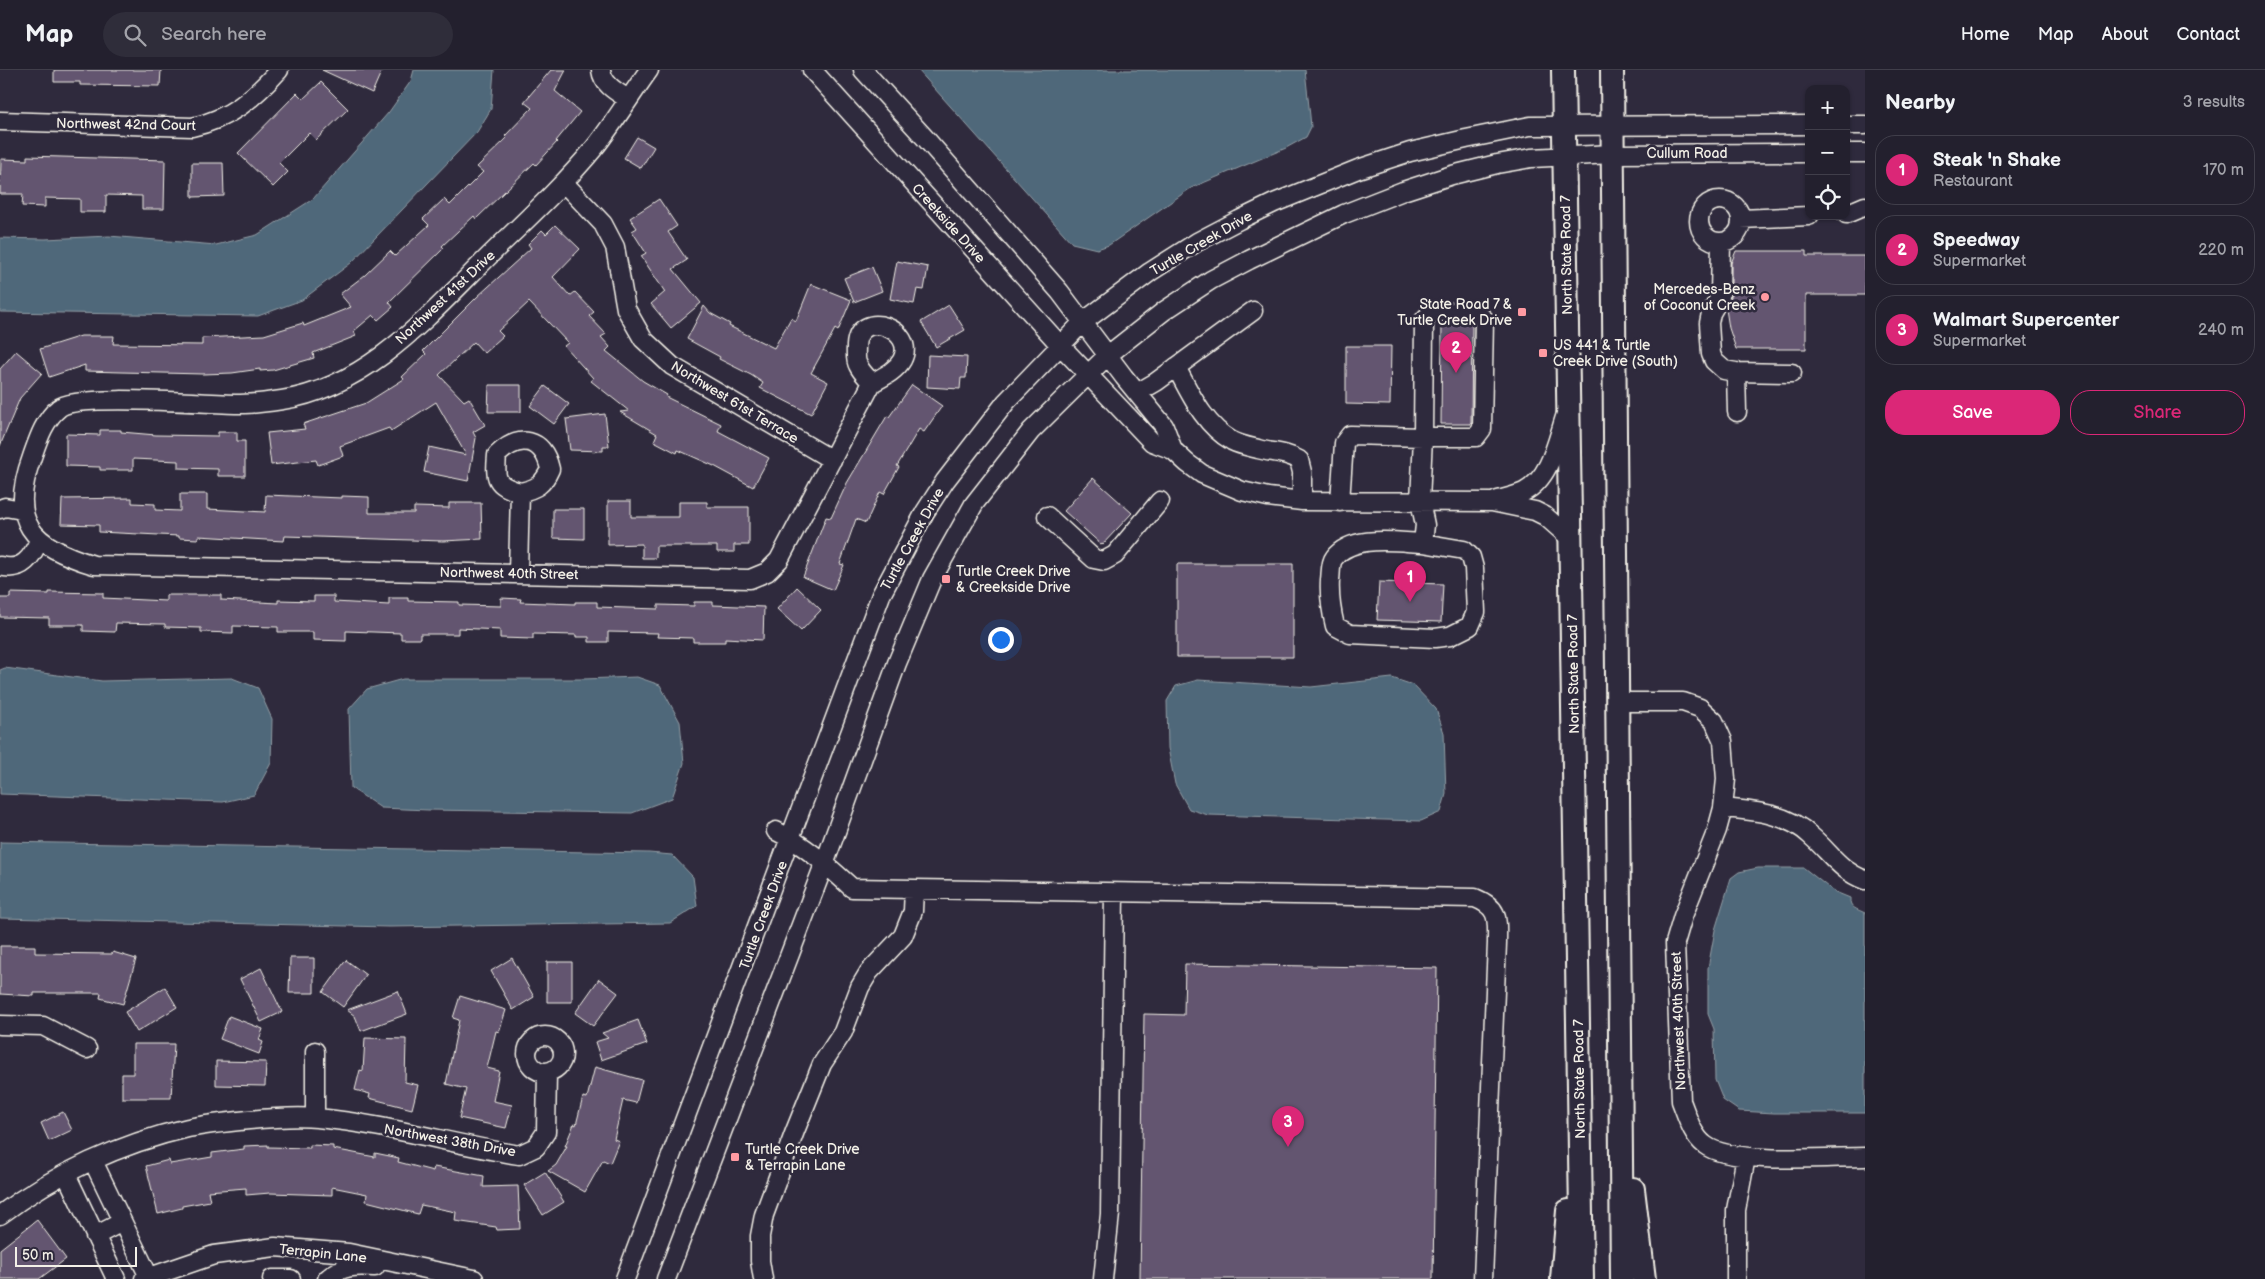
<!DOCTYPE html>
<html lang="en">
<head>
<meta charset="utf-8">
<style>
  body { margin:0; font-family:"Balsamiq Sans",sans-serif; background:#2f2d3a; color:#f1f3f6 }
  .controls { position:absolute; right:15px; top:15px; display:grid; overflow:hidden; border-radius:10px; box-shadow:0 1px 4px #0004 }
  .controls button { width:45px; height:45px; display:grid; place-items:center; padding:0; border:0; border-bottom:1px solid #403e4a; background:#23202e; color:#f1f3f6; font:25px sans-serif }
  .scale { position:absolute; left:15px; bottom:12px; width:122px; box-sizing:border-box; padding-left:5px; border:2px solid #f4f1e8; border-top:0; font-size:14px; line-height:18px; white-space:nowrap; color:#f4f1e8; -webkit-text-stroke:4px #2f2a3d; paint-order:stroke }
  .you { position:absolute; left:1000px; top:569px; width:18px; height:18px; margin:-12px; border:4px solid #fff; border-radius:50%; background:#1a73e8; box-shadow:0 0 0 8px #1a73e833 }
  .badge { display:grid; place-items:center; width:32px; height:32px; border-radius:50%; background:#db2777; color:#fff; font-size:16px; font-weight:700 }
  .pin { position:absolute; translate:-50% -41px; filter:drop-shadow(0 1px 2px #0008) }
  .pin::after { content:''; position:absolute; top:26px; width:18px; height:15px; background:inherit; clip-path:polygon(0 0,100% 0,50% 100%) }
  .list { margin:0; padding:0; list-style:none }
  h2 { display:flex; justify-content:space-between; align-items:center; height:65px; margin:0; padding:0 20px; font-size:21px }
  h2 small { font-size:16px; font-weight:400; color:#a3a3aa }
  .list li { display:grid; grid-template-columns:32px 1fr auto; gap:15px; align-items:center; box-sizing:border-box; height:70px; margin:0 10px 10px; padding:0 10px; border:1px solid #403e4a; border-radius:20px }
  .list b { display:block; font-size:19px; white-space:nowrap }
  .list p { margin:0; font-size:16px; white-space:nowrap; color:#a3a3aa }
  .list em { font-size:16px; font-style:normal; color:#a3a3aa }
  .actions { display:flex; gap:10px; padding:15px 20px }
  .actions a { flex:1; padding:11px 0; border:1px solid #db2777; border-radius:20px; text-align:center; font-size:18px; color:#db2777 }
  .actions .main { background:#db2777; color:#fff }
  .icon { flex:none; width:28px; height:28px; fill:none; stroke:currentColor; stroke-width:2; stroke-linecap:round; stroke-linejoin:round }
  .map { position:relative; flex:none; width:1865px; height:1209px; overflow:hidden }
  header { display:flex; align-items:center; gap:30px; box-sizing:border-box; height:70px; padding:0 25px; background:#23202e; border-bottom:1px solid #403e4a }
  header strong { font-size:24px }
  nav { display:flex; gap:28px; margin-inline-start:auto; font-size:18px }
  .search { width:350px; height:45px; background:#2f2d3a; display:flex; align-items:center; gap:12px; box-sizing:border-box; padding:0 18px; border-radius:28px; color:#a3a3aa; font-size:19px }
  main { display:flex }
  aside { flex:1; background:#23202e }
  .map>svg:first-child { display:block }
  .water { fill:#50687a; stroke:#929fa6 }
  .building { fill:#635570; stroke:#f4f1e8 }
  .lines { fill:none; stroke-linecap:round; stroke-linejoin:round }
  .minor-casing { stroke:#f4f1e8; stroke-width:21 }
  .major-casing { stroke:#f4f1e8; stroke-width:26 }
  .minor { stroke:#2f2a3d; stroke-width:18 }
  .major { stroke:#2f2a3d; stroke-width:22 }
  .poi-dot { fill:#ff9aa2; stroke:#2f2a3d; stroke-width:2 }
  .labels { text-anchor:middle; stroke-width:5; stroke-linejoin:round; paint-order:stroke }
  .street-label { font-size:14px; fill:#f4f1e8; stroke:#2f2a3d }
  .poi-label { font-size:14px; fill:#f4f1e8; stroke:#2f2a3d; text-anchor:start }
</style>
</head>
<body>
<header>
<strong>Map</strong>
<div class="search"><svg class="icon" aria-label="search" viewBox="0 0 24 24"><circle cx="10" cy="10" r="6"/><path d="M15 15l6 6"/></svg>Search here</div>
<nav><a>Home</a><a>Map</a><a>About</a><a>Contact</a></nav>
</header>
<main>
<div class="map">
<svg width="1865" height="1209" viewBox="0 0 1865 1209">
  <rect width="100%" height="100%" fill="#2f2a3d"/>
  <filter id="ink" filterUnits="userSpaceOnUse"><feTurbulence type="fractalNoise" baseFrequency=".02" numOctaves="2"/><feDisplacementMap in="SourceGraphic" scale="10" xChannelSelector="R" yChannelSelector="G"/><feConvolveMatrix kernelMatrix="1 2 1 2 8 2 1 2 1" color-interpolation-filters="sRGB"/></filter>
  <g filter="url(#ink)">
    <path class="water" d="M414 0H494L491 39 477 62 351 193 302 230 258 246 0 242V168L45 169 109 166 216 175 257 165 313 129 389 42 411 11Z
      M918 0H1305L1310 46 1311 57 1306 67 1286 78 1191 118 1109 175 1097 179 1072 173Z
      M5 598 102 611 232 608 258 618 272 649 271 693 254 725 223 732 0 724V600Z
      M637 607 660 615 680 652 684 693 672 728 632 743 428 740 381 738 351 718 349 639 367 619 403 609H583Z
      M1392 608 1413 615 1436 639 1444 663 1446 724 1441 742 1421 751 1208 745 1189 739 1175 714 1168 678 1167 631 1176 616 1198 610 1311 617Z
      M0 772 649 783 672 785 693 807 697 836 670 853 389 857 0 848Z
      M1758 798H1804L1833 821 1850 828C1849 838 1857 839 1865 843V1043H1774L1739 1041 1723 1030 1715 1010 1714 959 1708 944V898L1715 860 1731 808 1739 802Z"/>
    <path class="building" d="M54 0H161L160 16 80 15V12H54Z
      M322 0H382L372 23Z
      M551 0H566L555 21 580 42 556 71 557 72 536 95 534 93 476 149 474 146 442 176 444 178 389 232 393 237 378 250 373 245 354 261 356 266 313 283 314 288 273 300 260 301V299L232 303 203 304 122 302 85 301V295L49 307 40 279 81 266H114L113 274 202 275V268L264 265 303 253 304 256 351 237 340 224 365 205 390 181 395 186 429 155 423 149 444 129 450 135 483 102 477 97 507 68 505 66 532 38 524 32Z
      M321 12 348 39 316 70 309 63 279 93 288 102 273 117 238 83 297 23 303 29Z
      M637 67 654 77 641 98 624 88Z
      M27 86 165 90 164 139H142V126L106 125V142H80V129L45 128V137L22 136 23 124H0L1 89 27 90Z
      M192 93H223L224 126 192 127Z
      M659 129 677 156 668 162 687 190 673 199 701 233 671 258 651 234 665 222 641 186 646 183 632 161 637 158 630 148Z
      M555 155 580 179 553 207 570 226 575 222 594 242 589 246 606 264 601 267 610 277 606 281 643 311 667 325 666 327 721 354 718 361 769 388 753 417 714 396 678 380 677 383 654 371 657 364 620 342 629 341 591 311 593 308 564 276 568 273 529 232 498 261 503 266 484 283 474 272 439 305 464 331 469 328 485 355 473 362 476 368 468 411 424 402 429 377 466 385 436 332 391 361 389 358 340 376 343 386 318 395 316 390 271 395 267 363 305 359 303 354 366 333 404 309 402 307 426 284 423 281 477 227 531 178 528 174 542 160 546 164Z
      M1736 181H1806V186H1865V225H1806V279H1736L1729 258 1726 239 1731 228V193Z
      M897 191 928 197 924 220 917 219 914 234 890 229Z
      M872 197 882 221 854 232 844 208Z
      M811 214 851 230 838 261 835 259 811 303 828 312 811 344 760 318 763 313 751 305 719 289 720 287 687 269 704 236 710 243 730 254 729 256 774 278 791 248 796 251Z
      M949 235 965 260 936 277 921 252Z
      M1442 253H1472L1471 354H1441Z
      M1346 276H1391L1390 335 1346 334Z
      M16 281 42 303 20 328 0 376V299Z
      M928 285 967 287 966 308H961L960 319 927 317Z
      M489 315H521V342H488Z
      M912 315 942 336 924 362 919 359 897 396 899 397 884 424 880 422 866 453 856 449 840 494 844 495 833 520 803 507 826 447 831 448 847 413 887 346 889 347Z
      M545 316 569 334 554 354 530 336Z
      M605 344 609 376H603V381L570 380 566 349Z
      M100 360H121V362L156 365 218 366V362H237V371H245V406H218V399L178 398V391L133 389V400H100V397L66 396V364L100 365Z
      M1093 408 1132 443 1102 475 1064 441Z
      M180 424H207V439L265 442 266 425 342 428V426L369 427V443H414V437L449 438V433H481L482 469 443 471 285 466 284 471 198 466V469L179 468V466L99 462V455L61 454 62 429 132 428V433L155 434V440L180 441Z
      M608 431H631V447H679V432H707V437H749V475H734V482H717V476H656V488H642V474L608 475Z
      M553 439H584V469L553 468Z
      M1177 494H1293V587H1177Z
      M1379 512 1443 514 1441 552 1377 550Z
      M797 517 821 540 801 561 777 539Z
      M49 522 103 523V528L166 531V525H221V530L278 533V530L314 531V526H334V532L389 535V528H408V531L459 532V535L501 536V528L521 529 520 532 575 534V532H597V537L658 539V535L694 536V532H713V535L764 537 763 570 725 568V572H693V568L657 567 658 563 608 562V572H589V567H576V565L533 564V569L500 568V560L458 558V564H420V569H401V563L346 561V571L313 570V562H278V557L233 556V563L201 562V558L165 557V554L116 553 115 562 83 561V555H49V548L0 547V528H10V523L49 524Z
      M0 876H35V883L112 884 113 882 136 889 123 934 100 928 101 923H34V926L0 924Z
      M290 888H314V923H289Z
      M512 888 534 927 513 940 491 901Z
      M346 890 366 905 343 937 323 922Z
      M547 892H572V932H547Z
      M1185 894 1437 898 1433 1209H1140L1144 944 1184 945Z
      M261 898 282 942 261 952 240 909Z
      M599 909 618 923 593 956 575 943Z
      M165 917 177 937 137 962 125 942Z
      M398 921 407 944 361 961 355 946 347 940Z
      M460 926 506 940 499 962 496 961 487 998 499 1001 493 1031 512 1035 506 1058 459 1048 466 1019 446 1014 459 950 453 948Z
      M229 946 263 959 259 970 263 972 259 984 220 969Z
      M638 950 647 974 601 990 595 972 608 968 602 963Z
      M365 968 406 969 405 1012 418 1015 412 1039 369 1028 370 1024 355 1020 360 1000 363 1001Z
      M133 974H174L171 1028H122V1004H133Z
      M216 991 266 992 265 1016 216 1015Z
      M595 997 642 1010 636 1033 623 1030 614 1069 619 1071 610 1093 603 1090 585 1122 548 1101 556 1095 567 1076H565L574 1054 576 1055 583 1027 587 1028Z
      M63 1042 72 1060 49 1071 41 1053Z
      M268 1075V1077L310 1078V1075L333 1076V1079L375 1087V1083L399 1088 398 1092 433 1101 434 1097 484 1106 483 1117 518 1116 520 1159 497 1160 496 1157 455 1151 456 1142 421 1135 418 1144 366 1131 367 1124 332 1117V1125L270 1123 246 1125V1118L208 1121 210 1131 182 1136V1138L158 1144 146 1096 169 1090 170 1094 212 1087V1083L244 1079V1076Z
      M545 1102 564 1132 543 1145 524 1115Z
      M37 1150 66 1189 39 1209H0V1179Z"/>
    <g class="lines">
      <g class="minor-casing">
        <path id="minor" d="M601 0C603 15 617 22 628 29
          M649 0C631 25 614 53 595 77 563 116 526 150 490 185 432 242 369 317 282 330 269 332 254 334 240 334 210 334 76 323 59 338 44 350 38 370 32 387 8 452 31 476 94 495L750 509 767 502 779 490 872 313C883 307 896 301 902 290 918 259 858 237 856 276 856 282 855 290 858 295 861 302 868 308 872 313
          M812 0 1060 275 1152 372 1173 380 1187 393 1202 404 1242 421 1268 427 1302 431 1492 432 1535 441 1545 446 1571 469
          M863 0 926 69 1060 222 1124 307 1164 356 1173 380
          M0 51 192 57C230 49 254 28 279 0
          M1846 55H1865
          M1846 83H1865
          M564 113 603 154 615 177 626 239 643 269 672 296 832 390
          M1699 151a21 21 0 1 1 42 0a21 21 0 1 1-42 0Z
          M1846 144 1865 136
          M1741 149 1809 146
          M1721 172 1720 227 1711 243 1709 253 1711 284 1714 291 1724 300 1736 302 1792 303
          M1176 297C1191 325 1204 355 1232 371 1240 375 1250 377 1258 379 1272 383 1286 382 1299 390L1302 402V431
          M1736 302 1737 342
          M1137 323 1156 312 1253 241
          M1495 431C1504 428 1516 426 1524 422 1551 408 1557 370 1566 344
          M1340 432 1344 373 1350 365 1423 367 1424 250 1432 242H1475L1484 249 1482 359 1476 367H1423L1420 431 1425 455 1423 473 1464 480 1471 487 1474 498 1476 542 1470 556 1450 566 1435 568 1350 564 1335 556C1331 540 1329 527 1330 510 1331 504 1330 493 1334 488 1352 464 1397 472 1423 473
          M0 439 5 437 22 440
          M1047 446 1094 489 1104 491 1115 485 1160 431
          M0 496C22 502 32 488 39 470
          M518 503 520 422C536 419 543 415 550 399 543 368 520 363 497 385 495 409 495 415 520 422
          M1619 632H1683L1700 638 1714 651 1723 671 1726 709 1723 738 1717 760 1683 846 1675 873 1681 1031C1687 1046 1692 1065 1705 1075 1730 1095 1830 1087 1865 1087
          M1723 738C1755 741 1787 743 1811 766 1830 782 1840 801 1865 810
          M776 761C805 775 828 796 852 818L1475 828C1500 838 1497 849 1497 873L1483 1209
          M0 955 43 956 87 979
          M527 984a18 18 0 1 1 36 0a18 18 0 1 1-36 0Z
          M315 981V1048
          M93 1091 150 1209
          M66 1104 116 1209
          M0 1145C54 1104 122 1073 188 1058 208 1054 229 1052 249 1050 271 1048 294 1046 317 1048 385 1054 451 1074 519 1085L536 1077 546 1062 547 1002
          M95 1166 122 1152
          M144 1209 214 1185 275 1177 349 1183 474 1209
          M272 1209H291
          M327 1209C342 1195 356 1196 375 1197
          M625 1209 881 525 925 442 945 411 1006 332 1083 252 1150 202 1197 172 1239 150 1274 133 1358 99 1410 82 1466 69 1530 56 1809 55
          M666 1209 825 792 897 593 932 509 974 434 1031 361 1108 285 1164 241 1211 210 1249 190 1344 144 1403 121 1452 105 1497 94 1531 88 1613 84 1809 83
          M763 1209 760 1191V1166L764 1145 795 1061 822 994 843 962 860 917 869 902 903 866 913 841 914 819
          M1103 1209 1110 1144 1114 823
          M1736 1209V1140L1746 1087"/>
      </g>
      <g class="major-casing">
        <path id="major" d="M1563 0 1582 1209
          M1612 0C1618 403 1616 806 1622 1209
          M1633 1119 1644 1209
          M1562 1209 1568 1141"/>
      </g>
      <use href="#minor" class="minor"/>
      <use href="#major" class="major"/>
    </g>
  </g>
  <g class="poi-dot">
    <circle cx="1765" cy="227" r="5"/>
    <rect x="1517" y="237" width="10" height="10" rx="2.5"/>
    <rect x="1538" y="278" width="10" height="10" rx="2.5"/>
    <rect x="941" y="504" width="10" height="10" rx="2.5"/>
    <rect x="730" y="1082" width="10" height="10" rx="2.5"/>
  </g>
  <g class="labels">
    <g class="street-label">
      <text transform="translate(126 54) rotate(1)" y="5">Northwest 42nd Court</text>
      <text x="1687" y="88">Cullum Road</text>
      <text transform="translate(949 153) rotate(48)" y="5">Creekside Drive</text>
      <text transform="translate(1201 173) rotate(-30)" y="5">Turtle Creek Drive</text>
      <text transform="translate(1566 185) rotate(-91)" y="5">North State Road 7</text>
      <text transform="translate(445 227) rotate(-43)" y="5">Northwest 41st Drive</text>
      <text transform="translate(735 332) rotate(31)" y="5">Northwest 61st Terrace</text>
      <text transform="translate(912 469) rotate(-61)" y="5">Turtle Creek Drive</text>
      <text transform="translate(509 503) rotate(1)" y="5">Northwest 40th Street</text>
      <text transform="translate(1573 604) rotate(-91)" y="5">North State Road 7</text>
      <text transform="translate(763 845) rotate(-70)" y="5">Turtle Creek Drive</text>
      <text transform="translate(1678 951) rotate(-92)" y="5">Northwest 40th Street</text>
      <text transform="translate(1579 1009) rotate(-91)" y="5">North State Road 7</text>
      <text transform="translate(450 1070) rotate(10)" y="5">Northwest 38th Drive</text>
      <text transform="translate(323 1183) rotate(6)" y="5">Terrapin Lane</text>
    </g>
    <g class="poi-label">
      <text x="1755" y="224" text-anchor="end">Mercedes-Benz<tspan x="1755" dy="16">of Coconut Creek</tspan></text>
      <text x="1512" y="239" text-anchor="end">State Road 7 &amp;<tspan x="1512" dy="16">Turtle Creek Drive</tspan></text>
      <text x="1553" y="280">US 441 &amp; Turtle<tspan x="1553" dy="16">Creek Drive (South)</tspan></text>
      <text x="956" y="506">Turtle Creek Drive<tspan x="956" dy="16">&amp; Creekside Drive</tspan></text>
      <text x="745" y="1084">Turtle Creek Drive<tspan x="745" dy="16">&amp; Terrapin Lane</tspan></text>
    </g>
  </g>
</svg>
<div class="controls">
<button>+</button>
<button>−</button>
<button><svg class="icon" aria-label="locate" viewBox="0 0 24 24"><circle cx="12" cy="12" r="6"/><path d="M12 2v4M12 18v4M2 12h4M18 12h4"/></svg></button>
</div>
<div class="scale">50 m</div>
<div class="you"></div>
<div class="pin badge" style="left:1410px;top:532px">1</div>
<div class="pin badge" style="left:1456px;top:303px">2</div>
<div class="pin badge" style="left:1288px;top:1077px">3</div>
</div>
<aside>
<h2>Nearby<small>3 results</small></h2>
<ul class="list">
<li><span class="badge">1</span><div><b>Steak 'n Shake</b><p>Restaurant</p></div><em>170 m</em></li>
<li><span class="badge">2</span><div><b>Speedway</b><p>Supermarket</p></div><em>220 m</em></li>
<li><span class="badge">3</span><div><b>Walmart Supercenter</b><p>Supermarket</p></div><em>240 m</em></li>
</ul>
<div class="actions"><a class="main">Save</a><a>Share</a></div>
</aside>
</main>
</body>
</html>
